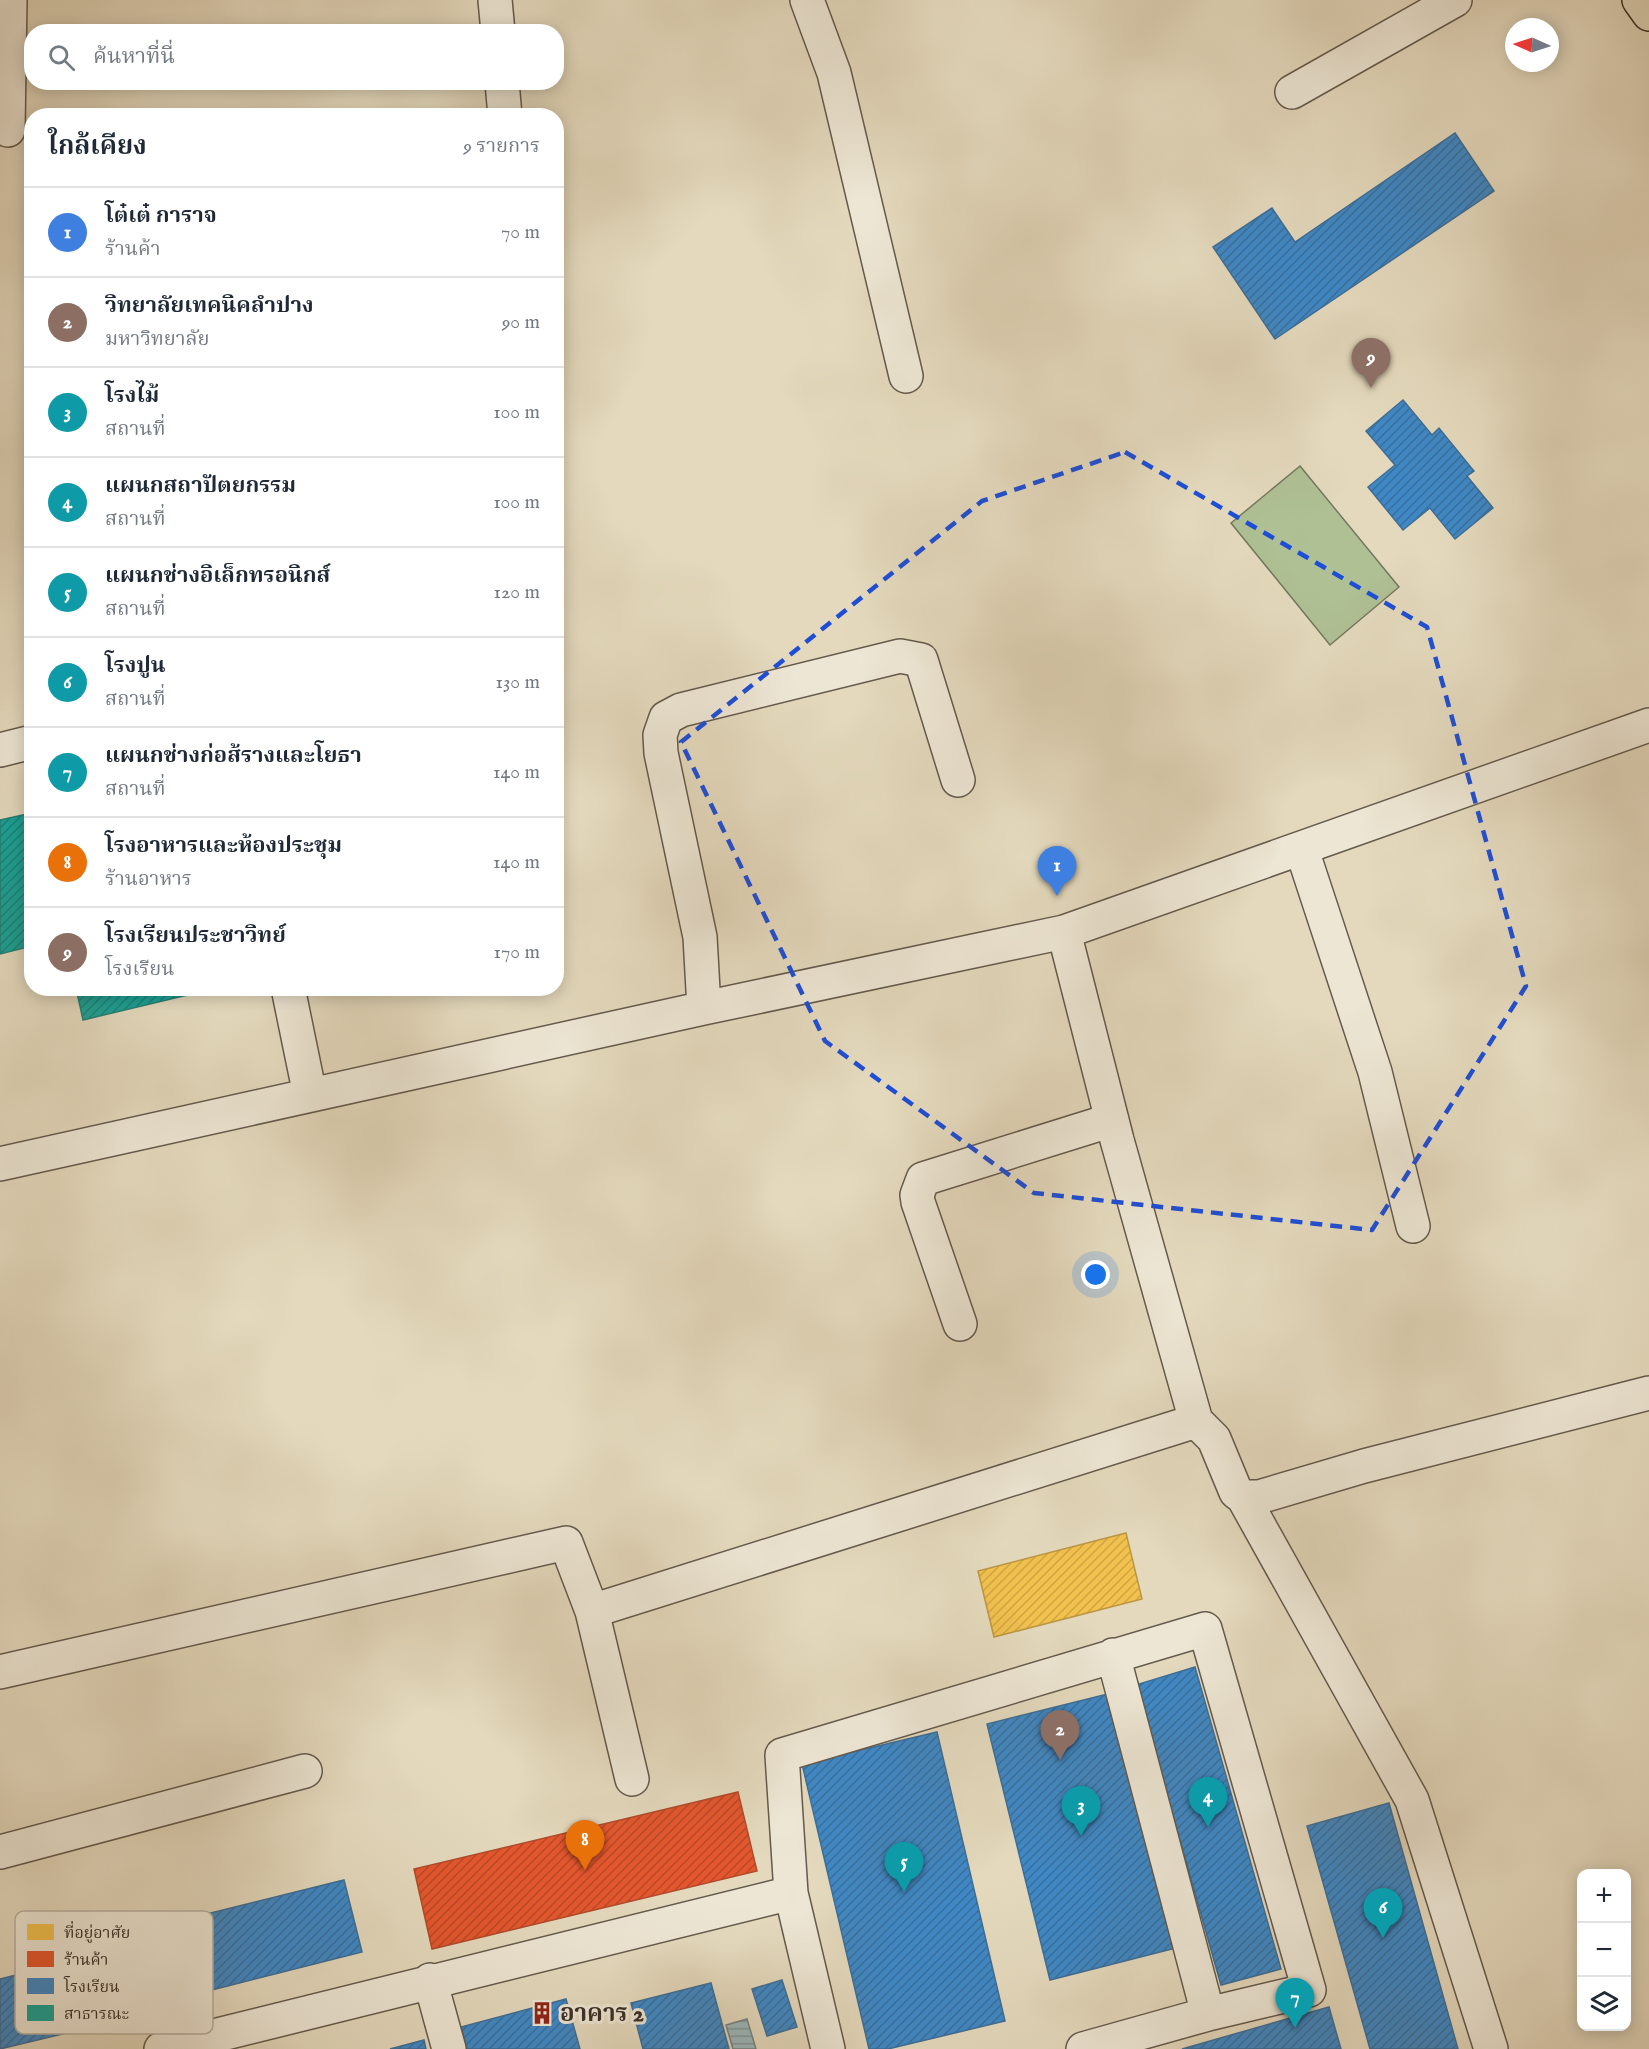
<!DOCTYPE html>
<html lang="th">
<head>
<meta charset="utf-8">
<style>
  body { margin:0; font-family:"IM FELL English","Noto Serif Thai",serif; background:#f6f6f7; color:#1f2937 }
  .controls { position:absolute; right:18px; bottom:18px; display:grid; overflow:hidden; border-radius:12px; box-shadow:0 3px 15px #0003 }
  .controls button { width:54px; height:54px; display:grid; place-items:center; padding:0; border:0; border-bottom:2px solid #e0e1e3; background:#fff; color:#1f2937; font:30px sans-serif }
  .compass { position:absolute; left:1505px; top:18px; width:54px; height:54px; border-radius:50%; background:#fff; box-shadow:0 3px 15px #0003; rotate:273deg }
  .you { position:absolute; left:1096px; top:1275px; width:21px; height:21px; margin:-15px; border:4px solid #fff; border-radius:50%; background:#1a73e8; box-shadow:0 0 0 9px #1a73e833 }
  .badge { display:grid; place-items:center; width:39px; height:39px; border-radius:50%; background:#8f2418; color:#fff; font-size:20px; font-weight:700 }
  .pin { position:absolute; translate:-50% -50px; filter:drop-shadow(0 2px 3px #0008) }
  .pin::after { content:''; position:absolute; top:32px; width:21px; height:18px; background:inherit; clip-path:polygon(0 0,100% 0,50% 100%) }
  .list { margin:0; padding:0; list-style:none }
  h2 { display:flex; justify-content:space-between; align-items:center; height:78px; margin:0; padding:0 24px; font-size:26px }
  h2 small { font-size:20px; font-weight:400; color:#747a83 }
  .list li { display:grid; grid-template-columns:39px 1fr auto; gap:18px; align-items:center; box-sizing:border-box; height:90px; padding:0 24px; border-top:2px solid #e0e1e3 }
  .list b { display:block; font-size:22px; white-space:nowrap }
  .list p { margin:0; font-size:20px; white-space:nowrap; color:#747a83 }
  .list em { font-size:20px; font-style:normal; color:#747a83 }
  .icon { flex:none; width:33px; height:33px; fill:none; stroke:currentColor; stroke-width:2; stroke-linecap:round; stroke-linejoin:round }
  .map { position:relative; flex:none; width:1649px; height:2049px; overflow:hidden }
  .search { position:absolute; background:#fff; box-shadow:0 3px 15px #0003; left:24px; top:24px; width:540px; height:66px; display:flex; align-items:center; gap:15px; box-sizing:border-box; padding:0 21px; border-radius:24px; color:#747a83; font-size:22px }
  .panel { position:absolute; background:#fff; box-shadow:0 3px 15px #0003; left:24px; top:108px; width:540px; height:888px; border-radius:24px }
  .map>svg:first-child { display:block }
  .grass { fill:#afc095; stroke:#74785e; stroke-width:1.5 }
  .water { fill:url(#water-rules); stroke:#748181; stroke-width:1.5 }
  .homes { fill:url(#homes-hatch); stroke:#bb9643; stroke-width:1.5 }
  .shops { fill:url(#shops-hatch); stroke:#b14b2c; stroke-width:1.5 }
  .schools { fill:url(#schools-hatch); stroke:#3e6e96; stroke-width:1.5 }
  .public { fill:url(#public-hatch); stroke:#228076; stroke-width:1.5 }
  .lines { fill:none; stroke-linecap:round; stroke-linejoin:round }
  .minor-casing { stroke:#645a4d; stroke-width:36 }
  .major-casing { stroke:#3a3028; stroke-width:36 }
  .path { stroke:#3a3028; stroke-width:4; stroke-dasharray:4.5 3; stroke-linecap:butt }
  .minor { stroke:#ede6d4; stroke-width:33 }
  .major { stroke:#e4d9bd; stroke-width:33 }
  .marked { fill:none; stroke:#1d4ed8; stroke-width:4.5; stroke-dasharray:12 8; stroke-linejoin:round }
  .labels { text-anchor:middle; stroke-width:6; stroke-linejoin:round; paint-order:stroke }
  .poi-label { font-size:24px; font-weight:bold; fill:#3a3028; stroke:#ede6d4; text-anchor:start }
  .key { fill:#ede6d4; stroke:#b7afa0; stroke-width:1.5 }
  .key-label { font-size:16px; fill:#3a3028 }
</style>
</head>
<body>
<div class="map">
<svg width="1649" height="2049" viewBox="0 0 1649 2049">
  <defs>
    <pattern id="water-rules" width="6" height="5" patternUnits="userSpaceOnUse" patternTransform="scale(1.5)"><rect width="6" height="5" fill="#9bb7bc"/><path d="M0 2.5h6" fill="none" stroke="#7f9599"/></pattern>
    <pattern id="homes-hatch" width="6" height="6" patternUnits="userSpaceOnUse" patternTransform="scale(1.5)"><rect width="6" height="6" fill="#f2c14e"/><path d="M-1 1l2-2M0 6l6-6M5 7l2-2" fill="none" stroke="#d0a644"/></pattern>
    <pattern id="shops-hatch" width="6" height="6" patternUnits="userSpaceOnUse" patternTransform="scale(1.5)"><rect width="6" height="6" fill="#e4572e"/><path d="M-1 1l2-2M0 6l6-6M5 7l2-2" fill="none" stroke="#ba4827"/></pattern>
    <pattern id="schools-hatch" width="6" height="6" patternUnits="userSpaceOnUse" patternTransform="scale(1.5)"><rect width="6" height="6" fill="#3f88c5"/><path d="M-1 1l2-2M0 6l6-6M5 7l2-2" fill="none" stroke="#3670a0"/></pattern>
    <pattern id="public-hatch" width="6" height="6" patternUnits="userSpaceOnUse" patternTransform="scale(1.5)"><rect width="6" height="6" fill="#17a398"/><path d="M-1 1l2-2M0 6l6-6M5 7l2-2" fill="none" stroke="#16857c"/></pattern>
  </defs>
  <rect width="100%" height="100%" fill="#e4d9bd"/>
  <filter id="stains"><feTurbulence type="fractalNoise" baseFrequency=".00333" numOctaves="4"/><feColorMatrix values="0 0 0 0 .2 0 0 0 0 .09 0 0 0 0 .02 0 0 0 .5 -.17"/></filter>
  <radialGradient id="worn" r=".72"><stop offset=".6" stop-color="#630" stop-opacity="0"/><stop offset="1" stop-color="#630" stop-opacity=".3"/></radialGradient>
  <path class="grass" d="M1300 466 1399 587 1330 645 1231 523Z"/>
  <path class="water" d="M747 2019 756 2049H733L726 2025Z"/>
  <path class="homes" d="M1126 1533 1142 1599 994 1637 978 1571Z"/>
  <path class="shops" d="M738 1792 757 1871 432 1949 414 1869Z"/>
  <path class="schools" d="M1455 133 1494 191 1275 339 1213 247 1272 208 1295 242Z
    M1403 400 1432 435 1439 428 1474 471 1467 476 1493 508 1455 539 1430 508 1403 530 1368 487 1395 465 1366 431Z
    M1195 1667 1281 1969 1221 1985 1136 1685Z
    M1112 1693 1176 1948 1050 1980 987 1724Z
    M937 1732 1005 2021 888 2049H869L802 1764Z
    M1389 1803 1458 2049H1370L1307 1826Z
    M344 1880 362 1952 196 1994 178 1921Z
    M163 1938 179 2006 0 2049V1979Z
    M782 1980 797 2027 767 2036 752 1989Z
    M711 1983 729 2049H643L631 2003Z
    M566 1999 580 2049H467L461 2027Z
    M1329 2007 1341 2049H1182Z
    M424 2040 426 2049H390Z"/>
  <path class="public" d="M32 813V946L0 954V820Z
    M76 988H195L196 993 83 1020Z"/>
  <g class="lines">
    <g class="minor-casing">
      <path id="minor" d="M495 0 498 32
        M807 0 834 73 906 376
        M502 82 505 116
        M1292 92 1455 0
        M8 130 10 0
        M0 750 32 742
        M1302 850 1375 1072 1413 1226
        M288 988 310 1095
        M704 1008 700 937 661 753 660 735 666 718 681 710 900 656 921 660 958 780
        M0 1164 704 1008 1064 932 1649 725
        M960 1324 918 1202 917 1195 923 1179 1112 1120
        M1196 1421 1214 1439 1236 1492 1243 1497H1259L1364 1466 1649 1393
        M1243 1497 1412 1800 1491 2049
        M592 1611 632 1779
        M1113 1655 1208 2014
        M0 1672 566 1543 592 1611 1196 1421 1117 1140 1064 932
        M0 1852 305 1771
        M791 1893 782 1755 1205 1629 1309 1990 1208 2014 1083 2049
        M430 1980 449 2049
        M161 2049 791 1893 828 2049"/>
    </g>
    <g class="major-casing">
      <path id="major" d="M1639 0 1649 14"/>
    </g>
    <path class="path" d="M170 1968 189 1963"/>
    <use href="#minor" class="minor"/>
    <use href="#major" class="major"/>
  </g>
  <path class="marked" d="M1125 452 1427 627 1526 986 1372 1230 1034 1193 825 1041 681 742 982 501Z"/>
  <defs>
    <g id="building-bare" transform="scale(1.8)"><path d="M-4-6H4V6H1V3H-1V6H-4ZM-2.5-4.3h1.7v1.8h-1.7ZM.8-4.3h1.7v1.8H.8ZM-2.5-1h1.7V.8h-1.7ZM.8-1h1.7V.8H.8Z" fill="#8f2418" stroke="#ede6d4" stroke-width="2.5" paint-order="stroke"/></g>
  </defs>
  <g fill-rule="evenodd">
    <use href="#building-bare" x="542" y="2013"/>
  </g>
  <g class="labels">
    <g class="poi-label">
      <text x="560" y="2021">อาคาร 2</text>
    </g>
  </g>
  <rect x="15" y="1911" width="198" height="123" rx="9" class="key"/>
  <rect x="27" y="1924" width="27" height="16" fill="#f2c14e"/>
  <rect x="27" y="1951" width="27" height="16" fill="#e4572e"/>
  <rect x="27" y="1978" width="27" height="16" fill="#3f88c5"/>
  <rect x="27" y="2005" width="27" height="16" fill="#17a398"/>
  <g class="key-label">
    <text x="64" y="1938">ที่อยู่อาศัย</text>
    <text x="64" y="1965">ร้านค้า</text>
    <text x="64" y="1992">โรงเรียน</text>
    <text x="64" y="2019">สาธารณะ</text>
  </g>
  <rect width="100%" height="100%" filter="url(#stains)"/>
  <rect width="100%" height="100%" fill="url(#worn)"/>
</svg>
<div class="controls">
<button>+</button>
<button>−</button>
<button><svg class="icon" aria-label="layers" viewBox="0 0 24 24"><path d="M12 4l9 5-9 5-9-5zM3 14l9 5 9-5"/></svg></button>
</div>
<svg class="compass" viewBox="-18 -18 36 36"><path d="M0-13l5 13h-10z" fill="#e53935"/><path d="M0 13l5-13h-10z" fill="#747a83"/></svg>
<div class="you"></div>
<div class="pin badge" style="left:1057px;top:896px;background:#3f7fe0">1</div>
<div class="pin badge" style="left:1060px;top:1760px;background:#8d6e63">2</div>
<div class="pin badge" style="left:1081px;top:1836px;background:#0f9aa8">3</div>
<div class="pin badge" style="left:1208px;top:1827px;background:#0f9aa8">4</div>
<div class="pin badge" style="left:904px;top:1892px;background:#0f9aa8">5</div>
<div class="pin badge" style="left:1383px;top:1938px;background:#0f9aa8">6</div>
<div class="pin badge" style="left:1295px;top:2028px;background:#0f9aa8">7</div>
<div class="pin badge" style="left:585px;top:1870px;background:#e8710a">8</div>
<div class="pin badge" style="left:1371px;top:388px;background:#8d6e63">9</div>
<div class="search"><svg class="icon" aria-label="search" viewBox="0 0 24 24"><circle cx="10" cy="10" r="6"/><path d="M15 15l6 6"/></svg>ค้นหาที่นี่</div>
<section class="panel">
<h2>ใกล้เคียง<small>9 รายการ</small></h2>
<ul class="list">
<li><span class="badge" style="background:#3f7fe0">1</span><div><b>โต๋เต๋ การาจ</b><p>ร้านค้า</p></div><em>70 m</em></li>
<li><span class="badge" style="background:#8d6e63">2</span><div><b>วิทยาลัยเทคนิคลำปาง</b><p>มหาวิทยาลัย</p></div><em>90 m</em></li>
<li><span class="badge" style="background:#0f9aa8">3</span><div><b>โรงไม้</b><p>สถานที่</p></div><em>100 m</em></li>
<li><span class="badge" style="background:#0f9aa8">4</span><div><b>แผนกสถาปัตยกรรม</b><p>สถานที่</p></div><em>100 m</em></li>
<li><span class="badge" style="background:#0f9aa8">5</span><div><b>แผนกช่างอิเล็กทรอนิกส์</b><p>สถานที่</p></div><em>120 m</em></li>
<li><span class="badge" style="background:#0f9aa8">6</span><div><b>โรงปูน</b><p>สถานที่</p></div><em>130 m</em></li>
<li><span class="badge" style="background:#0f9aa8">7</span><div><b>แผนกช่างก่อส้รางและโยธา</b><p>สถานที่</p></div><em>140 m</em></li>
<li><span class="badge" style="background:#e8710a">8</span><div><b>โรงอาหารและห้องประชุม</b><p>ร้านอาหาร</p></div><em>140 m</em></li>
<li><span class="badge" style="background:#8d6e63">9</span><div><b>โรงเรียนประชาวิทย์</b><p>โรงเรียน</p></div><em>170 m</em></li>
</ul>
</section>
</div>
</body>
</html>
